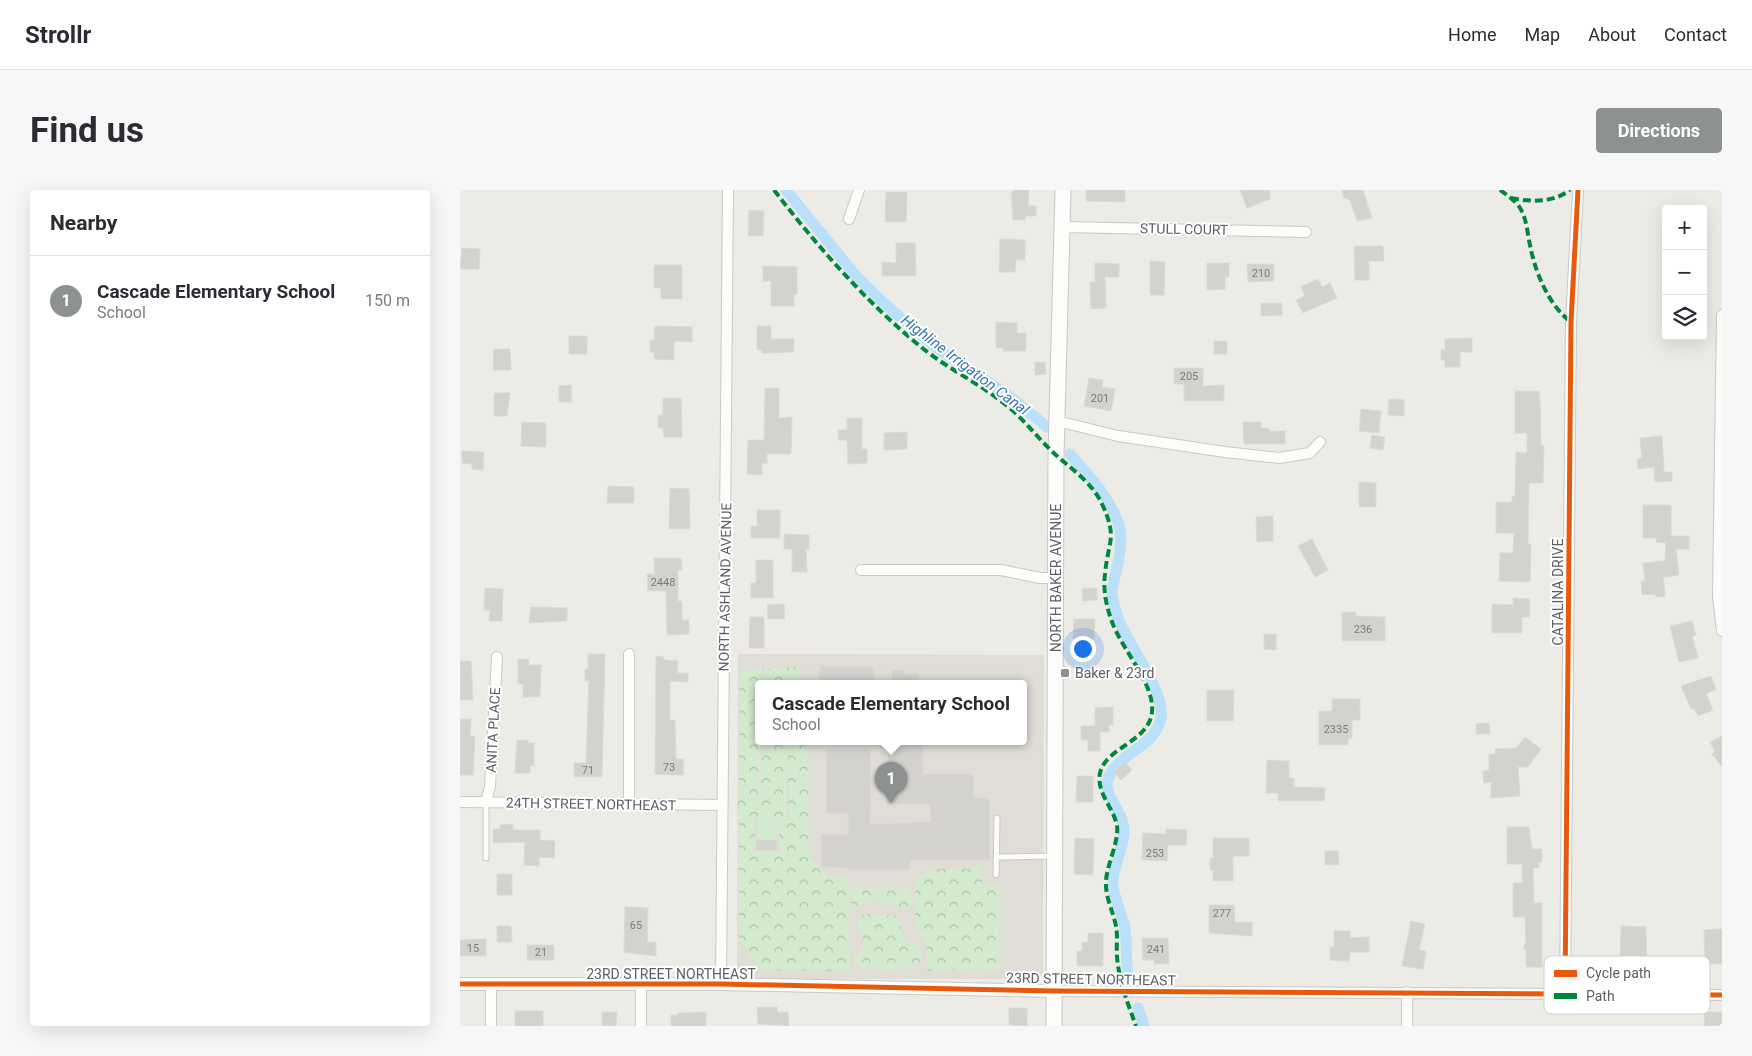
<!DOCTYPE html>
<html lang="en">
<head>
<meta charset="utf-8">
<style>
  body { margin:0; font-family:Roboto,sans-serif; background:#f7f7f7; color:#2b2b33 }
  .controls { position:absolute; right:15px; top:15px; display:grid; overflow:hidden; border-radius:5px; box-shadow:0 5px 20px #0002 }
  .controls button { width:45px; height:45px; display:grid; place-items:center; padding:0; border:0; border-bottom:1px solid #e1e1e2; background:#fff; color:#2b2b33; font:25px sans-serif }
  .you { position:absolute; left:622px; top:458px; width:18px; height:18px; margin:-12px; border:4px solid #fff; border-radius:50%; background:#1a73e8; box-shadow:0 0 0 8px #1a73e833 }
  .badge { display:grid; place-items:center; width:32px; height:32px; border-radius:50%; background:#8e9192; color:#fff; font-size:16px; font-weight:700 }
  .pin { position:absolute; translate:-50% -41px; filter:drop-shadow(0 1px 2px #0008) }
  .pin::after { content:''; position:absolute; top:26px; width:18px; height:15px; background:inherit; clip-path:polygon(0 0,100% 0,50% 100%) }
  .popup { position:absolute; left:295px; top:490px; width:272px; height:65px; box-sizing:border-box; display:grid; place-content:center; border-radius:5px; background:#fff; filter:drop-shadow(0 1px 4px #0005); font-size:16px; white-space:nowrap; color:#7c7c81 }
  .popup b { font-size:19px; color:#2b2b33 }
  .popup::after { content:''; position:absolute; left:50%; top:100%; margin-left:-10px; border:10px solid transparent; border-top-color:#fff }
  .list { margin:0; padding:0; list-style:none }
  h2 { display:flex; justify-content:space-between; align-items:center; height:65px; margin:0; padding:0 20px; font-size:21px }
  h2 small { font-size:16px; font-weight:400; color:#7c7c81 }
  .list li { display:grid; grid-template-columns:32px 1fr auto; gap:15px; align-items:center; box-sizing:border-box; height:90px; padding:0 20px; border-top:1px solid #e1e1e2 }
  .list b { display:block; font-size:19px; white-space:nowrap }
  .list p { margin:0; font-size:16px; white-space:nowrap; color:#7c7c81 }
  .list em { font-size:16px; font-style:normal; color:#7c7c81 }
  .icon { flex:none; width:28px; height:28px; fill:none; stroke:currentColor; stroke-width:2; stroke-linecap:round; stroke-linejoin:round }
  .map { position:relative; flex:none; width:1262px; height:836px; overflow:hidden; border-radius:5px }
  header { display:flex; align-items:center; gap:30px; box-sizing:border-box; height:70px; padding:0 25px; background:#fff; border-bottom:1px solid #e1e1e2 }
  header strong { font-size:24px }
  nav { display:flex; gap:28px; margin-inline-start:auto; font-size:18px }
  .intro { display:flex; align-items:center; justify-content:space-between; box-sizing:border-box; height:120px; padding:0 30px }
  h1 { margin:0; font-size:35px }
  .button { padding:12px 22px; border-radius:5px; background:#8e9192; color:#fff; font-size:18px; font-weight:700 }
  main { display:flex; gap:30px; padding:0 30px }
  aside { flex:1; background:#fff; border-radius:5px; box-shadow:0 5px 20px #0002 }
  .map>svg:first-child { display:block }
  .education { fill:#dfddd6; fill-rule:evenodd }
  .green { fill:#d3eacf }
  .forest { fill:url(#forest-crowns) }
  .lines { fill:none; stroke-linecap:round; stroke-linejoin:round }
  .canal { stroke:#b9e0f8; stroke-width:11 }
  .building { fill:#d3d2cf; stroke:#dcdad5 }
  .service-casing { stroke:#c9c9c8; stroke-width:7 }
  .minor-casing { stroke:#c9c9c8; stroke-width:12 }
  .tertiary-casing { stroke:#c9c9c8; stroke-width:14 }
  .secondary-casing { stroke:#c7c8c7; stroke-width:17 }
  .service { stroke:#fcfcfb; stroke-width:5 }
  .minor { stroke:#fcfcfb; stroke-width:10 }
  .tertiary { stroke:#fcfcfb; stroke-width:12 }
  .secondary { stroke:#fcfcfb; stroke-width:15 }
  .quiet { stroke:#00873e; stroke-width:4; stroke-dasharray:8 4; stroke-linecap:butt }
  .cycleway-casing { stroke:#fff; stroke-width:8 }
  .cycleway { stroke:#e8590c; stroke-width:5 }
  .poi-dot { fill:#8e9192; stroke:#fff; stroke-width:2 }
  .labels { text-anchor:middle; stroke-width:4; stroke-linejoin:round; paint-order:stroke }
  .number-label { font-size:11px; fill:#7a7e80 }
  .street-label { font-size:14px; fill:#5b6065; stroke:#fff }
  .poi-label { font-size:14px; fill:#5b6065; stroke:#fff; text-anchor:start }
  .water-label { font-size:15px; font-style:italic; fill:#3376b2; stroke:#fff }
  .key { fill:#fff; stroke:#cecfd1; stroke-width:1 }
  .key-label { font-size:14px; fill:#5b6065 }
</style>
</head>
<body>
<header>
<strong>Strollr</strong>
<nav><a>Home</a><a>Map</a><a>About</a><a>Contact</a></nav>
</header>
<div class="intro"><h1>Find us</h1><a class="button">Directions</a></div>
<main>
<aside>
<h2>Nearby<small></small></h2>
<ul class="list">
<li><span class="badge">1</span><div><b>Cascade Elementary School</b><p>School</p></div><em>150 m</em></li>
</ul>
</aside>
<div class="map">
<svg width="1262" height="836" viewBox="0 0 1262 836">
  <defs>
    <pattern id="forest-crowns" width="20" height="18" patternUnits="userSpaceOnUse" patternTransform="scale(1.25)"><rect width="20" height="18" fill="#d3eacf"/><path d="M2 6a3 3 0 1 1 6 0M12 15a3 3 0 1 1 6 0" fill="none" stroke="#aec1ac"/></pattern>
  </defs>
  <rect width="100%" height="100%" fill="#ecebe6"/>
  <path class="education" d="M278 464 584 465 583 789H277ZM298 494H564V552H298Z"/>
  <path class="green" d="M298 629H318V649H298Z"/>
  <path class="forest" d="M340 477V494H298V552H344L347 558 349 666 367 686 389 689V702L396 697H411L415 700 423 697H447L455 709 456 688 474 679H507L521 674 522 695H539V781L523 779 468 781 467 759 455 734V709L446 721 435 714 423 713 419 710 398 716V718L391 717 392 710 389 704V781L300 780 279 750V631H295V661H319V631L328 630V559H300V594L279 595 280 480Z
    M301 560H327L326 629H277L278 596H301Z
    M408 724 437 726C442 735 440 742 446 751 456 753 464 759 461 771 450 778 437 782 423 780 415 778 412 777 404 778L396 774 394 768 403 757V744C397 738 395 735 399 727Z"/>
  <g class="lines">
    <path class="canal" d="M326 0 396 86 428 117 478 159 548 205 587 237
      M610 264C628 285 648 305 658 332 666 354 655 379 652 402 652 410 656 421 658 428 668 456 705 499 701 528 696 557 658 562 648 589 642 605 665 622 664 642 664 660 651 678 653 697 655 709 661 722 664 734 668 751 665 769 668 786
      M678 818 684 836"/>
  </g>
  <path class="building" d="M553 0H569L568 16H576V26H565V30H553L551 3H553Z
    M626 0H665V12L626 11Z
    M780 0H810V9L787 18Z
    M882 0H903L912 28 897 31 890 10 884 8Z
    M426 2H447L446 32H425Z
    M289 20 304 21 303 46H288Z
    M540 49 565 50V70H556L555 82H539Z
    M436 53H455L456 86H422V72L436 73Z
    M894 56H923L924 71H909V90H895Z
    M2 58 20 59 19 79H0Z
    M690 71 705 72 704 105H690Z
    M635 73 659 74V87H645L646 118 631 119 630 92H635Z
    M747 73H769V87H765V99L747 100Z
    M787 74H814V91L788 92Z
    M194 75H222V109H201V98H194Z
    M303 76 337 77V104H334V116H311V91H303Z
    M858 89 862 97 870 93 877 108 843 123 836 110 845 106 841 97Z
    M801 113H822V125L801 126Z
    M536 132 557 133V143H566V161H543V158H536Z
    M195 136 232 137V152L214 151V170L194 169V162H190V150H194Z
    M297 136H311V149H334L333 162 302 163V160H297Z
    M109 146H127V164H109Z
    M1012 148V162H1000V177H985V170H981V160H985V149Z
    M754 151H767V164H754Z
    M34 159H50L51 180H33Z
    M575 172H585L586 184 575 185Z
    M714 178H743V196L764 195V211H724V194H714Z
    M629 188 643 190 642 197 655 199 651 221 624 216Z
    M111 195 112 212H99V196Z
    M305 198H319V228L332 227 331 264H307V273H302V285L287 284 288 250H304Z
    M1055 201H1079L1080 210 1081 256H1084L1083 293H1069L1068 354H1071L1070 392 1039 391 1040 363H1053L1054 343H1036V312H1052V306H1055L1056 262 1067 263V243H1055Z
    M34 203H50L47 226H34Z
    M203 208H221L222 247H204L203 238H198V225H203Z
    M929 209 944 210V226L928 225Z
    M901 219 921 221 919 243 899 241Z
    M387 228H402V259H407V273L388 274 387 250H379L378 240H387Z
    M62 232 86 233V257L61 256Z
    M783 232H801V238H809V241H825V254H784Z
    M447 242V259L424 260V243Z
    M912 245 925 247 923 260 910 258Z
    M1202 246 1204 282H1212V291L1195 292 1194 277 1178 279 1177 269 1182 268 1180 248Z
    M2 261 24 262 23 280 12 279V274L2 273Z
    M899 292 916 293V317H899Z
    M148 296 174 297V313H147Z
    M210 298 229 299 230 339H209Z
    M1183 315H1211V346H1229V359H1216L1219 385 1203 387 1205 406 1196 407 1195 404 1182 405 1181 391H1185L1183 373 1205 371 1206 353 1196 352V348H1183Z
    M297 320H320V348H291V336H297Z
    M813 326V351L797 352 796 327Z
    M324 344 349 345V359H346L347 382H332V359H324Z
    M852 349 868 380 855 387 838 356Z
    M194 368H221L222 380H218V411H222V430H229V444L207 445 206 401H188L187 384H195Z
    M296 370H313V408H291V393H296Z
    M25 398 43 399 42 431H29L30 420H24Z
    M637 398V410L623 411 622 399Z
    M1053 408 1070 409 1069 427H1062V443H1032V414L1053 415Z
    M324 414 325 429H308L307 415Z
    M71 417 107 418V431L69 433Z
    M882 422H896V426L925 427V451H882Z
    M290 427H304V458H289Z
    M614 429H635L634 449H613Z
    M1232 431 1236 445 1232 446 1238 468 1219 472 1210 436Z
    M804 444H816V460L804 459Z
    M128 464H145L142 587H114V573H126L129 491H125V479H128Z
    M196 466 204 467V470L218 471 217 483H228V492L210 491V530H215L216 569H224L223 585 195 584Z
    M58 469 69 470V475H81L80 507H63V494H58Z
    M0 471H11L13 510H0Z
    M360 476 414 477V492L359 490Z
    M432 480H445V484H459V494H432Z
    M1251 486 1256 499 1246 504 1253 520 1238 526 1234 518 1231 519 1221 496Z
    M747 500H774L773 531H747Z
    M872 509H900V530H892V548H888V555H859V521H872Z
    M653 517V535H649V542H640V561H628V550H621V536H635V518Z
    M0 529H11L10 546H15L13 585H0Z
    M1029 533 1030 544H1016V534Z
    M1262 546V577L1252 564 1255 562 1250 552Z
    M1065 547 1081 559 1068 577H1058L1060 606 1031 608V592L1024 593 1023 581 1029 580V564H1035V559L1056 558Z
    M57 550H68V553H74V576H70V583H55Z
    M428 555H463V584H514V608H530V670H450V680H388V678L361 677V644L388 645V623H366V559H411L410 634 471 632 470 614H428Z
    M807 570 829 571V588H834V597L865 598 864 611H818V603H806Z
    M665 572 672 580 661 590 654 582Z
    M617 586H633V612H616Z
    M53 634V640H80V650L95 651 94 668 79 667V676L64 675 65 652 33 653V639H40V635Z
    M1047 637H1069L1072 659H1082V672H1079V678H1073L1074 713H1082V777H1066V760L1063 758 1066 752 1065 727H1053V693H1062V674H1047Z
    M706 639 727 640 726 655H708L707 671 682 670 683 643 706 644Z
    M615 648 634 649 633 685 614 684Z
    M753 648H789V666H773V691H753V680H750V668H753Z
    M296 650H317V660H296Z
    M865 661H878L879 675H865Z
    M37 684H52V705H37Z
    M749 715H774L775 732H792V746L749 743Z
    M165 717 188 718 187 752H196V766L164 762Z
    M951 731 965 734 959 760 966 761 963 779 942 776Z
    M37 736H51L52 752H37Z
    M1161 736 1186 737 1187 776 1160 775Z
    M1262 739V774H1245L1244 740Z
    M874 741H890V748L909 747V762H890L889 771 870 770V757H874Z
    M628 743H643V776H617V761H622V752H628Z
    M682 748H708L709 774H694V770H683Z
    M26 749V766H0V750Z
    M67 755H94V770H67Z
    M297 817H317V822H328L329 836 298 834Z
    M549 818H567V836L549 835Z
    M55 821H83V836H55Z
    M142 822H157L156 836H142Z
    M246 822V836H211V825H218V823Z
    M1245 822H1262V836H1244Z"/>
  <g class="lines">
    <g class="service-casing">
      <path id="service" d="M26 613V668
        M537 667 594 666
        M536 685 537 628"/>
    </g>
    <g class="minor-casing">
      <path id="minor" d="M389 29 399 0
        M602 37 846 42
        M1262 125 1258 406 1262 441
        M597 231 658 246 765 262 819 268 850 263 860 252
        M401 380H541L580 388H596
        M0 612 262 615
        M26 612 30 596 37 467
        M169 615V464
        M261 794 268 0
        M595 801 1262 805
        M1105 804 1111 132 1118 0
        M31 836V795
        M181 836V795
        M947 836V802"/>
    </g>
    <g class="tertiary-casing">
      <path id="tertiary" d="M0 794H261L595 801"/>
    </g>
    <g class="secondary-casing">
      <path id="secondary" d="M594 836 596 265 603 0"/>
    </g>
    <use href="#service" class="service"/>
    <use href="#minor" class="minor"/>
    <use href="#tertiary" class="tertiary"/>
    <use href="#secondary" class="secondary"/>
    <path class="quiet" d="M314 0C357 56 406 112 461 157 488 179 519 193 546 215 565 230 579 250 597 266 613 280 633 294 642 314 658 348 648 351 645 384 643 399 646 415 651 429 660 458 695 493 692 522 689 552 646 557 640 583 636 603 654 618 657 636 659 652 647 674 646 691 645 707 653 721 656 736 658 746 656 757 657 767 659 791 668 814 676 836
      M1040 0C1047 5 1053 9 1058 15 1067 27 1067 42 1070 55 1075 82 1089 116 1111 132
      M1051 8C1071 12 1093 13 1110 0"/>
    <g class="cycleway-casing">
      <path id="cycleway" d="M0 794H261L595 801 1262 805
        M1105 804 1111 132 1118 0"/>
    </g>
    <use href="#cycleway" class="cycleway"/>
  </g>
  <rect class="poi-dot" x="600" y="478" width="10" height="10" rx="2.5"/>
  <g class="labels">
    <g class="number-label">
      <text x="801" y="87">210</text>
      <text x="729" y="190">205</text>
      <text x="640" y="212">201</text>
      <text x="203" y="396">2448</text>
      <text x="903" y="443">236</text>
      <text x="876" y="543">2335</text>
      <text x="209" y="581">73</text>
      <text x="128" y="584">71</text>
      <text x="695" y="667">253</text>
      <text x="762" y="727">277</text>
      <text x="176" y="739">65</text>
      <text x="13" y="762">15</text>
      <text x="696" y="763">241</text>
      <text x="81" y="766">21</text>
    </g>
    <g class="street-label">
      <text transform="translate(724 39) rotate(1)" y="5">STULL COURT</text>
      <text transform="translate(596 388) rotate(-90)" y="5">NORTH BAKER AVENUE</text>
      <text transform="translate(265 397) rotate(-89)" y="5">NORTH ASHLAND AVENUE</text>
      <text transform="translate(1098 402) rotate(-90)" y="5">CATALINA DRIVE</text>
      <text transform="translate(33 540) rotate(-87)" y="5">ANITA PLACE</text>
      <text transform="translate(131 614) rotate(1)" y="5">24TH STREET NORTHEAST</text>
      <text x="211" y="789">23RD STREET NORTHEAST</text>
      <text transform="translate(631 789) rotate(1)" y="5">23RD STREET NORTHEAST</text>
    </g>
    <g class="poi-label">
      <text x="615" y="488">Baker &amp; 23rd</text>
    </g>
    <g class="water-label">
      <text transform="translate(505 175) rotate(37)" y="5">Highline Irrigation Canal</text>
    </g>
  </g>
  <rect x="1084" y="766" width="166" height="58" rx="8" class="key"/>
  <rect x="1094" y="780" width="23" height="7" fill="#e8590c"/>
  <rect x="1094" y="803" width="23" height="6" fill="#00873e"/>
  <g class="key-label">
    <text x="1126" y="788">Cycle path</text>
    <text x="1126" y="811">Path</text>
  </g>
</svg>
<div class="controls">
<button>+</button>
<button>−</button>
<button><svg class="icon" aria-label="layers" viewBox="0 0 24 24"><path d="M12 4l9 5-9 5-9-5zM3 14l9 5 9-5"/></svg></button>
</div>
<div class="you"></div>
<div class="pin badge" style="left:431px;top:613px">1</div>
<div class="popup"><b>Cascade Elementary School</b>School</div>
</div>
</main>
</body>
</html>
